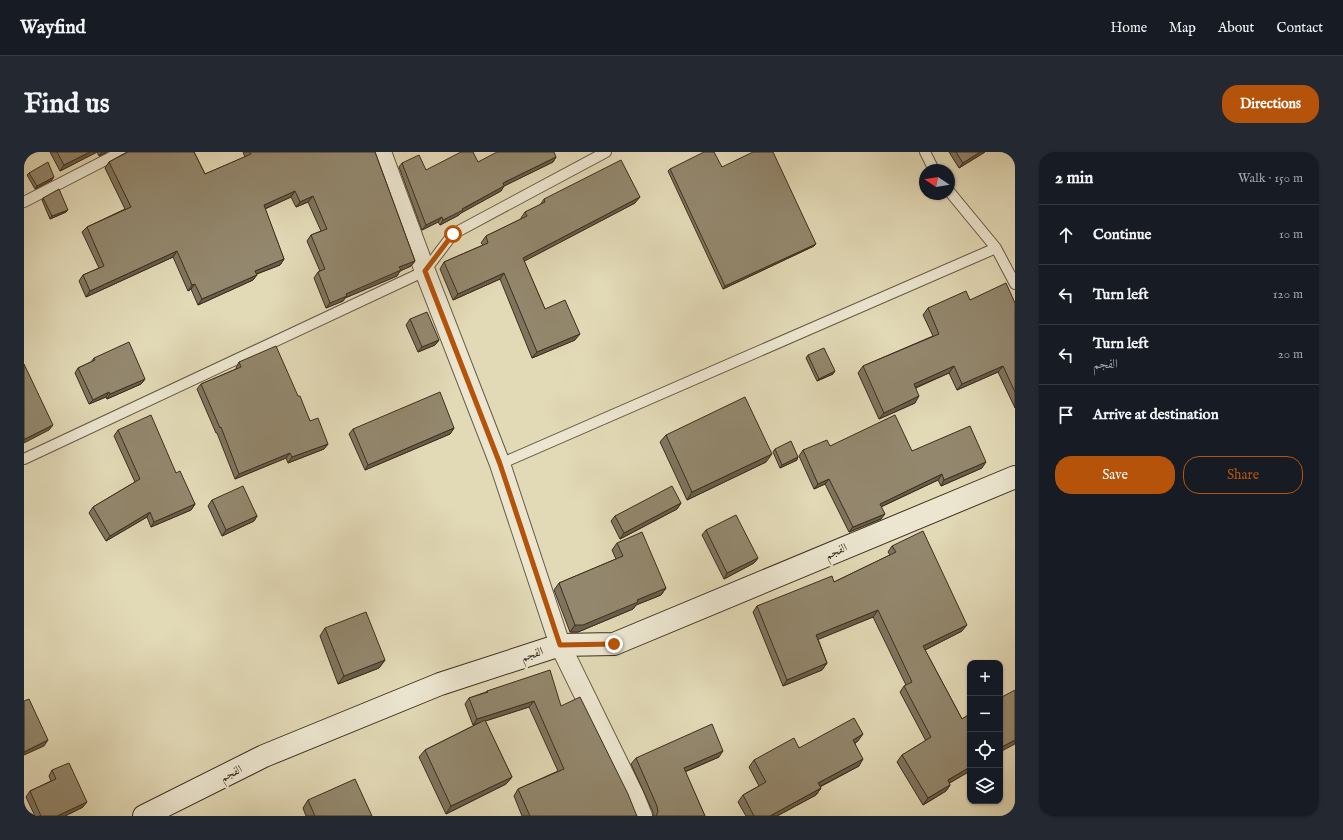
<!DOCTYPE html>
<html lang="en">
<head>
<meta charset="utf-8">
<style>
  body { margin:0; font-family:"IM FELL English",Amiri,serif; background:#242831; color:#f1f3f6 }
  .controls { position:absolute; right:12px; bottom:12px; display:grid; overflow:hidden; border-radius:8px; box-shadow:0 1px 3px #0004 }
  .controls button { width:36px; height:36px; display:grid; place-items:center; padding:0; border:0; border-bottom:1px solid #363941; background:#171b24; color:#f1f3f6; font:20px sans-serif }
  .compass { position:absolute; left:895px; top:12px; width:36px; height:36px; border-radius:50%; background:#171b24; box-shadow:0 1px 3px #0004; rotate:282deg }
  .stop { position:absolute; width:12px; height:12px; margin:-9px; border:3px solid #b45309; border-radius:50%; background:#fff }
  .stop.end { background:#b45309; border-color:#fff; box-shadow:0 1px 4px #0008 }
  .list { margin:0; padding:0; list-style:none }
  h2 { display:flex; justify-content:space-between; align-items:center; height:52px; margin:0; padding:0 16px; font-size:17px }
  h2 small { font-size:13px; font-weight:400; color:#9ea1a6 }
  .list li { display:grid; grid-template-columns:26px 1fr auto; gap:12px; align-items:center; box-sizing:border-box; height:60px; padding:0 16px; border-top:1px solid #363941 }
  .list b { display:block; font-size:15px; white-space:nowrap }
  .list p { margin:0; font-size:13px; white-space:nowrap; color:#9ea1a6 }
  .list em { font-size:13px; font-style:normal; color:#9ea1a6 }
  .actions { display:flex; gap:8px; padding:12px 16px }
  .actions a { flex:1; padding:9px 0; border:1px solid #b45309; border-radius:16px; text-align:center; font-size:14px; color:#b45309 }
  .actions .main { background:#b45309; color:#fff }
  .icon { flex:none; width:22px; height:22px; fill:none; stroke:currentColor; stroke-width:2; stroke-linecap:round; stroke-linejoin:round }
  .map { position:relative; flex:none; width:991px; height:664px; overflow:hidden; border-radius:16px }
  header { display:flex; align-items:center; gap:24px; box-sizing:border-box; height:56px; padding:0 20px; background:#171b24; border-bottom:1px solid #363941 }
  header strong { font-size:19px }
  nav { display:flex; gap:22px; margin-inline-start:auto; font-size:14px }
  .intro { display:flex; align-items:center; justify-content:space-between; box-sizing:border-box; height:96px; padding:0 24px }
  h1 { margin:0; font-size:28px }
  .button { padding:10px 18px; border-radius:16px; background:#b45309; color:#fff; font-size:14px; font-weight:700 }
  main { display:flex; gap:24px; padding:0 24px }
  aside { flex:1; background:#171b24; border-radius:16px; box-shadow:0 1px 3px #0004 }
  .map>svg:first-child { display:block }
  .lines { fill:none; stroke-linecap:round; stroke-linejoin:round }
  .service-casing { stroke:#675a43; stroke-width:12 }
  .minor-casing { stroke:#675a43; stroke-width:22 }
  .secondary-casing { stroke:#3e2f1d; stroke-width:24 }
  .service { stroke:#ece6d0; stroke-width:10 }
  .minor { stroke:#ece6d0; stroke-width:20 }
  .secondary { stroke:#ece6d0; stroke-width:22 }
  .wall { fill:#7e745e; stroke:#3e2f1d }
  .shaded-wall { fill:#675e4c; stroke:#3e2f1d }
  .building { fill:#93876d; stroke:#3e2f1d }
  .route { stroke:#b45309; stroke-width:5 }
  .labels { text-anchor:middle; stroke-width:3.5; stroke-linejoin:round; paint-order:stroke }
  .street-label { font-size:12px; fill:#3e2f1d; stroke:#ece6d0 }
</style>
</head>
<body>
<header>
<strong>Wayfind</strong>
<nav><a>Home</a><a>Map</a><a>About</a><a>Contact</a></nav>
</header>
<div class="intro"><h1>Find us</h1><a class="button">Directions</a></div>
<main>
<div class="map">
<svg width="991" height="664" viewBox="0 0 991 664">
  <rect width="100%" height="100%" fill="#e2d9b6"/>
  <filter id="stains"><feTurbulence type="fractalNoise" baseFrequency=".005" numOctaves="4"/><feColorMatrix values="0 0 0 0 .2 0 0 0 0 .09 0 0 0 0 .02 0 0 0 .5 -.17"/></filter>
  <radialGradient id="worn" r=".72"><stop offset=".6" stop-color="#630" stop-opacity="0"/><stop offset="1" stop-color="#630" stop-opacity=".3"/></radialGradient>
  <g class="lines">
    <g class="service-casing">
      <path id="service" d="M901 0 910 18
        M925 39 972 96 991 132
        M0 50 97 0
        M0 307 401 119 429 82 582 0
        M476 312 972 96"/>
    </g>
    <g class="minor-casing">
      <path id="minor" d="M357 0 401 119 476 312 536 493 610 644 618 664"/>
    </g>
    <g class="secondary-casing">
      <path id="secondary" d="M120 664 240 604 416 532 536 493 590 492 991 325"/>
    </g>
    <use href="#service" class="service"/>
    <use href="#minor" class="minor"/>
    <use href="#secondary" class="secondary"/>
  </g>
  <path class="wall" d="M26 0H73L36 19Z
    M73 0H83L75 4Z
    M103 0H170L181 22 221 5 219 0H351L391 109 387 114 376 119 373 124 321 146 319 149 302 156 290 126 294 120 296 119 283 89 287 83 297 79 284 50 272 55 267 45 241 57 260 107 256 113 233 122 229 128 174 153 167 137 164 139 149 105 62 145 55 129 59 123 75 116 58 80 63 75 101 57 81 16 85 10Z
    M925 0H961L935 16Z
    M532 5 529 10 480 34 477 39 437 61 435 63 416 73 414 70 398 78 375 15 378 11 402 18 454 10Z
    M698 15 792 92 790 94 699 137 644 19 646 17Z
    M5 21 28 28 11 37 3 23Z
    M19 46 42 60 26 67 18 48Z
    M520 47 611 51 500 109 521 157 551 188 508 206 476 127 429 148 416 117 420 110 459 93 457 91 462 84 497 67V66L501 60 516 53Z
    M946 148 991 151V256L974 220 933 238 925 221 892 236 891 251 855 267 834 221 839 214 909 184 899 163 904 156Z
    M386 167 415 188 411 193 394 200 382 173Z
    M784 203 809 222 793 229 782 206Z
    M70 206 121 227 117 232 83 247 82 245 65 252 51 221 54 216 67 210Z
    M215 210 274 244 286 269 304 292 300 297 264 311 262 306 211 327 193 281H192L173 237 177 232 212 217V216Z
    M430 276 426 282 341 318 325 282 329 277Z
    M94 278 152 321 171 352 167 358 127 375 123 365 82 389 65 361 69 355 111 330 90 284Z
    M642 283 742 310 663 348 636 290Z
    M806 294 888 299 958 316 917 334 914 328 857 355V367L825 380 801 332 790 337 775 304 779 298Z
    M751 297 773 308 756 316 749 300Z
    M188 348 233 364 230 369 198 384 184 354Z
    M657 351 653 357 596 387 587 369 591 364Z
    M682 378 734 406 730 411 700 427 678 383Z
    M593 391 642 436 637 443 612 453 609 457 554 480H546L530 438 535 431 592 407 588 398Z
    M868 394 938 479 901 498 938 567 946 562V619L925 631 926 633 922 639 899 653 873 610 878 603 902 589 876 540 880 534 882 533 849 465 794 487 803 511 798 518 759 534 729 460 733 454 810 430 866 403 864 400Z
    M301 476 361 508 355 516 314 532 296 484Z
    M463 539 537 554 613 664H498L490 644 494 637 534 619 505 555 461 569 488 625 482 632 422 662 395 605 401 598 455 571 449 573 441 552 445 546 462 540Z
    M834 589 831 591 835 614 796 635 797 636 792 643 753 664H722L714 650 719 643 735 634 725 615 730 608 775 596Z
    M695 605 661 620 681 664H629V660L607 612 612 606Z
    M28 618 59 655 41 664H11L2 645 6 639 27 629 25 624Z
    M284 648 348 664H282L279 656Z"/>
  <path class="shaded-wall" d="M66 0H73L36 19 40 13Z
    M78 0H83L75 4Z
    M956 0H961L935 16 939 11Z
    M532 5 529 10 476 36 479 31Z
    M30 25 28 28 11 37 13 34Z
    M480 34 477 39 437 61 435 63 416 73 419 68Z
    M271 39 267 45 236 59 240 53Z
    M289 44 284 50 272 55 276 50Z
    M616 45 611 51 495 112 499 106Z
    M44 58 42 60 26 67 28 64Z
    M418 65 414 70 398 78 402 73Z
    M792 92 790 94 699 137 701 134Z
    M153 99 149 105 62 145 66 139Z
    M260 107 256 113 227 124 231 119Z
    M391 109 387 114 376 119 373 124 321 146 319 149 302 156 306 151 322 142 375 115Z
    M480 121 476 127 429 148 434 142Z
    M233 123 229 128 174 153 178 147Z
    M171 132 167 137 164 139 168 133Z
    M556 182 551 188 508 206 513 200Z
    M415 188 411 193 394 200 398 195Z
    M930 214 925 221 885 238 890 232Z
    M979 214 974 220 933 238 938 232Z
    M811 219 809 222 793 229 795 227Z
    M121 227 117 232 83 247 86 242Z
    M85 240 82 245 65 252 69 248Z
    M895 244 891 251 855 267 860 261Z
    M29 273 25 278 0 291V288L1 287Z
    M430 276 426 282 341 318 344 313Z
    M304 292 300 297 264 311 268 305Z
    M266 301 262 306 211 327 215 322Z
    M748 302 742 310 663 348 668 340Z
    M774 305 773 308 756 316 758 313Z
    M962 310 958 316 917 334 920 328Z
    M918 322 914 328 852 357 856 352Z
    M805 327 801 332 790 337 794 332Z
    M657 351 653 357 596 387 600 381Z
    M171 352 167 358 127 375 130 370Z
    M126 360 123 365 82 389 86 384Z
    M861 362 857 367 825 380 829 375Z
    M233 364 230 369 198 384 202 378Z
    M734 406 730 411 700 427 703 421Z
    M642 436 637 443 612 453 609 457 554 480H546L551 473Z
    M854 458 849 465 788 490 792 483Z
    M943 473 938 479 895 501 899 494Z
    M361 508 355 516 314 532 320 524Z
    M803 511 798 518 759 534 763 528Z
    M510 549 505 555 449 573 453 567Z
    M839 582 834 589 824 595 829 588Z
    M24 588 20 594 0 603V600Z
    M991 588V592L976 600V596Z
    M699 599 695 605 655 622 660 616Z
    M839 607 835 614 789 638 794 631Z
    M946 615V619L919 635 924 628Z
    M488 625 482 632 422 662 427 654Z
    M926 633 922 639 899 653 904 646Z
    M797 636 792 643 753 664H746Z
    M63 650 59 655 41 664H33Z"/>
  <path class="building" d="M33 0H66L40 13Z
    M104 0H170L181 22 227 2 226 0H351L391 109 375 115 377 118 322 142 323 144 306 151 294 120 301 117 287 83 303 77 289 44 276 50 271 39 240 53 260 107 231 119 233 123 178 147 171 132 168 133 153 99 66 139 59 123 80 114 63 75 107 55 85 10Z
    M437 0H449L454 10 473 0H530L532 5 479 31 480 34 438 57 439 58 419 68 418 65 402 73 378 11 395 3 402 18Z
    M680 0H690L698 15 729 0H749L792 92 701 134 646 17Z
    M932 0H956L939 11Z
    M597 8 616 45 499 106 521 157 541 148 556 182 513 200 480 121 434 142 420 110 464 91 462 84 503 64 501 60 521 50 520 47Z
    M24 10 30 25 13 34 5 21Z
    M35 37 44 58 28 64 19 46Z
    M982 131 991 151V240L979 214 938 232 930 214 890 232 895 244 860 261 839 214 915 182 904 156 942 139 946 148Z
    M403 160 415 188 398 195 386 167Z
    M105 190 121 227 86 242 85 240 69 248 54 216 71 208 70 206Z
    M252 194 274 244H276L286 269 294 266 304 292 268 305 266 301 215 322 197 275 196 276 177 232 217 215 215 210Z
    M800 196 811 219 795 227 784 203Z
    M0 212 29 273 1 287 0 285Z
    M416 240 430 276 344 313 329 277Z
    M721 245 748 302 668 340 642 283Z
    M127 263 152 321 156 319 171 352 130 370 126 360 86 384 69 355 116 327 94 278Z
    M871 263 888 299 946 274 962 310 920 328 918 322 856 352 861 362 829 375 805 327 794 332 779 298 803 288 806 294Z
    M767 289 774 305 758 313 751 297Z
    M219 334 233 364 202 378 188 348Z
    M648 334 657 351 600 381 591 364Z
    M712 363 734 406 703 421 682 378Z
    M899 379 943 473 899 494 938 567 946 562V615L924 628 926 633 904 646 878 603 907 585 880 534 888 530 854 458 792 483 803 511 763 528 733 454 808 424 810 430 872 400 868 394Z
    M618 380 642 436 613 448 614 450 559 473H551L535 431 599 404 593 391Z
    M342 460 361 508 320 524 301 476Z
    M526 518 537 554 556 545 604 642 612 662 613 664H506L494 637 540 617 510 549 453 567 445 546 464 540 463 539Z
    M991 538V588L976 596V546Z
    M5 547 24 588 0 600V549Z
    M830 566 839 582 829 588 839 607 794 631 797 636 746 664H730L719 643 742 630 730 608 770 586 775 596Z
    M461 568 488 625 427 654 401 598Z
    M688 572 699 599 660 616 681 664H632L634 660 633 654 612 606Z
    M45 611 63 650 33 664H17L6 639 32 627 28 618Z
    M331 627 348 664H291L284 648Z"/>
  <g class="lines">
    <path class="route" d="M429 82 401 119 476 312 536 493 590 492"/>
  </g>
  <g class="labels">
    <g class="street-label">
      <text transform="translate(812 399) rotate(-23)" y="4">الفجم</text>
      <text transform="translate(508 502) rotate(-18)" y="4">الفجم</text>
      <text transform="translate(207 621) rotate(-26)" y="4">الفجم</text>
    </g>
  </g>
  <rect width="100%" height="100%" filter="url(#stains)"/>
  <rect width="100%" height="100%" fill="url(#worn)"/>
</svg>
<div class="controls">
<button>+</button>
<button>−</button>
<button><svg class="icon" aria-label="locate" viewBox="0 0 24 24"><circle cx="12" cy="12" r="6"/><path d="M12 2v4M12 18v4M2 12h4M18 12h4"/></svg></button>
<button><svg class="icon" aria-label="layers" viewBox="0 0 24 24"><path d="M12 4l9 5-9 5-9-5zM3 14l9 5 9-5"/></svg></button>
</div>
<svg class="compass" viewBox="-18 -18 36 36"><path d="M0-13l5 13h-10z" fill="#e53935"/><path d="M0 13l5-13h-10z" fill="#9ea1a6"/></svg>
<div class="stop" style="left:429px;top:82px"></div>
<div class="stop end" style="left:590px;top:492px"></div>
</div>
<aside>
<h2>2 min<small>Walk · 150 m</small></h2>
<ul class="list">
<li><svg class="icon" aria-label="ahead" viewBox="0 0 24 24"><path d="M12 20V5M6 11l6-6 6 6"/></svg><div><b>Continue</b></div><em>10 m</em></li>
<li><svg class="icon" aria-label="left" viewBox="0 0 24 24"><path d="M17 20v-9H6M10 6l-5 5 5 5"/></svg><div><b>Turn left</b></div><em>120 m</em></li>
<li><svg class="icon" aria-label="left" viewBox="0 0 24 24"><path d="M17 20v-9H6M10 6l-5 5 5 5"/></svg><div><b>Turn left</b><p>الفجم</p></div><em>20 m</em></li>
<li><svg class="icon" aria-label="arrive" viewBox="0 0 24 24"><path d="M6 21V4h12l-3 4 3 4H6"/></svg><div><b>Arrive at destination</b></div></li>
</ul>
<div class="actions"><a class="main">Save</a><a>Share</a></div>
</aside>
</main>
</body>
</html>
